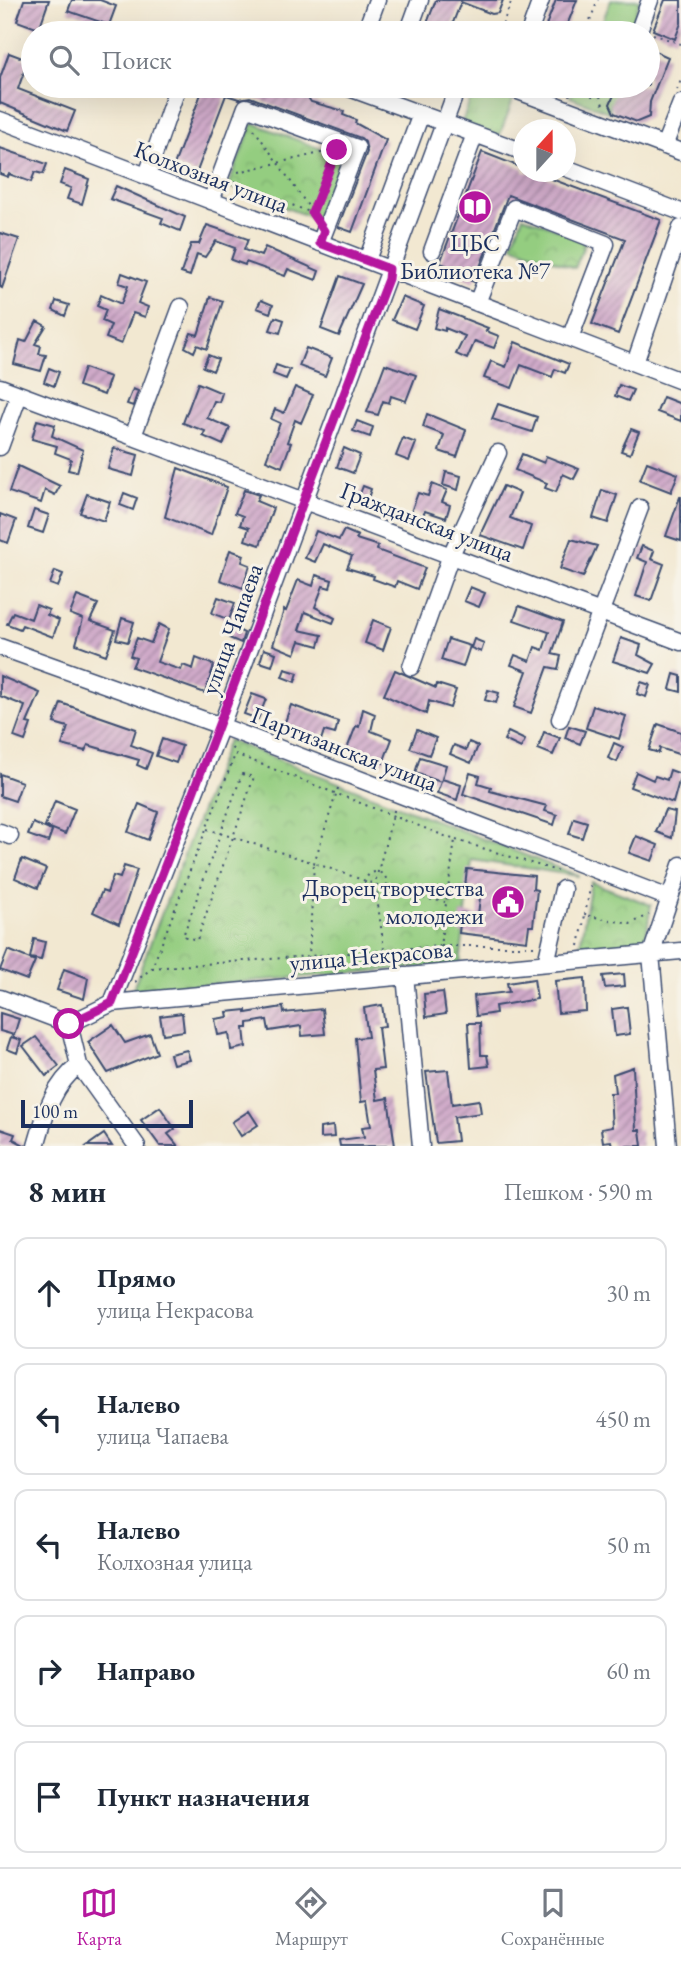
<!DOCTYPE html>
<html lang="ru">
<head>
<meta charset="utf-8">
<style>
  body { margin:0; font-family:"EB Garamond",serif; background:#f6f6f7; color:#1f2937 }
  .compass { position:absolute; left:513px; top:119px; width:63px; height:63px; border-radius:50%; background:#fff; box-shadow:0 7px 28px #0002; rotate:21deg }
  .scale { position:absolute; left:21px; bottom:18px; width:172px; box-sizing:border-box; padding-left:7px; border:4px solid #1b2f5e; border-top:0; font-size:19px; line-height:24px; white-space:nowrap; color:#1b2f5e; -webkit-text-stroke:5px #f7f3e8; paint-order:stroke }
  .stop { position:absolute; width:21px; height:21px; margin:-16px; border:5px solid #b5179e; border-radius:50%; background:#fff }
  .stop.end { background:#b5179e; border-color:#fff; box-shadow:0 2px 7px #0008 }
  .list { margin:0; padding:0; list-style:none }
  h2 { display:flex; justify-content:space-between; align-items:center; height:91px; margin:0; padding:0 28px; font-size:30px }
  h2 small { font-size:23px; font-weight:400; color:#747a83 }
  .list li { display:grid; grid-template-columns:46px 1fr auto; gap:21px; align-items:center; box-sizing:border-box; height:112px; margin:0 14px 14px; padding:0 14px; border:2px solid #e0e1e3; border-radius:14px }
  .list b { display:block; font-size:26px; white-space:nowrap }
  .list p { margin:0; font-size:23px; white-space:nowrap; color:#747a83 }
  .list em { font-size:23px; font-style:normal; color:#747a83 }
  .icon { flex:none; width:38px; height:38px; fill:none; stroke:currentColor; stroke-width:2; stroke-linecap:round; stroke-linejoin:round }
  .map { position:relative; flex:none; width:681px; height:1146px; overflow:hidden }
  .search { position:absolute; background:#fff; box-shadow:0 7px 28px #0002; left:21px; right:21px; top:21px; height:77px; display:flex; align-items:center; gap:18px; box-sizing:border-box; padding:0 24px; border-radius:38px; color:#747a83; font-size:26px }
  .sheet { height:721px; background:#fff }
  nav { display:flex; justify-content:space-around; align-items:center; box-sizing:border-box; height:98px; border-top:2px solid #e0e1e3; background:#fff; font-size:19px; color:#747a83 }
  nav a { display:grid; justify-items:center; gap:4px }
  nav .on { color:#b5179e }
  .map>svg:first-child { display:block }
  .grass { fill:url(#grass-tufts); stroke:#587e6f; stroke-width:2 }
  .park { fill:url(#park-crowns); stroke:#587e6f; stroke-width:2 }
  .garden { fill:#94cd80; stroke:#587e6f; stroke-width:2 }
  .building { fill:url(#building-hatch) }
  .lines { fill:none; stroke-linecap:round; stroke-linejoin:round }
  .minor-casing { stroke:#3b4b6f; stroke-width:19 }
  .path { stroke:#3b4b6f; stroke-width:2; stroke-dasharray:2 5; stroke-linecap:butt }
  .minor { stroke:#fff; stroke-width:16 }
  .route { stroke:#b5179e; stroke-width:9 }
  .labels { text-anchor:middle; stroke-width:6; stroke-linejoin:round; paint-order:stroke }
  .street-label { font-size:24px; fill:#1b2f5e; stroke:#f7f3e8 }
  .poi-label { font-size:24px; fill:#1b2f5e; stroke:#f7f3e8 }
</style>
</head>
<body>
<div class="map">
<svg width="681" height="1146" viewBox="0 0 681 1146">
  <defs>
    <pattern id="grass-tufts" width="24" height="20" patternUnits="userSpaceOnUse" patternTransform="scale(1.75)"><rect width="24" height="20" fill="#94cd80"/><path d="M3 7l-1-3M5 7V3M7 7l1-3M15 17l-1-3M17 17v-4M19 17l1-3" fill="none" stroke="#7fb071"/></pattern>
    <pattern id="park-crowns" width="20" height="18" patternUnits="userSpaceOnUse" patternTransform="scale(1.75)"><rect width="20" height="18" fill="#94cd80"/><path d="M2 6a3 3 0 1 1 6 0M12 15a3 3 0 1 1 6 0" fill="none" stroke="#7fb071"/></pattern>
    <pattern id="building-hatch" width="6" height="6" patternUnits="userSpaceOnUse" patternTransform="scale(1.75)"><rect width="6" height="6" fill="#d0aac9"/><path d="M-1 1l2-2M0 6l6-6M5 7l2-2" fill="none" stroke="#a88ba6"/></pattern>
  </defs>
  <rect width="100%" height="100%" fill="#f7f3e8"/>
  <filter id="ink" filterUnits="userSpaceOnUse"><feTurbulence type="fractalNoise" baseFrequency=".0143" numOctaves="2"/><feDisplacementMap in="SourceGraphic" scale="14" xChannelSelector="R" yChannelSelector="G"/><feConvolveMatrix kernelMatrix="1 2 1 2 8 2 1 2 1" color-interpolation-filters="sRGB"/></filter>
  <filter id="wash" filterUnits="userSpaceOnUse"><feTurbulence type="fractalNoise" baseFrequency=".00686" numOctaves="4" result="noise"/><feDisplacementMap in="SourceGraphic" scale="28" xChannelSelector="R" yChannelSelector="G"/><feGaussianBlur stdDeviation="1.57" result="paint"/><feColorMatrix in="noise" values="0 0 0 0 0 0 0 0 0 0 0 0 0 0 0 0 0 1.4 0 .05"/><feComposite in="paint" operator="in"/></filter>
  <g filter="url(#wash)">
    <rect width="100%" height="100%" fill="#f2e8d1"/>
    <path class="grass" d="M476 86 513 100 499 137 462 122Z"/>
    <path class="park" d="M574 86H619L608 112 570 97Z
      M253 123 342 157 318 220 228 186Z
      M523 216 586 240 575 268 512 245Z
      M228 740 579 876 472 860 460 964 132 991Z
      M591 882 651 905 644 948 579 951Z"/>
    <path class="garden" d="M611 0H640L628 33H598Z"/>
    <g id="blocks">
      <path class="building" d="M24 0H49L39 29 17 21Z
        M72 0H100L116 6 109 25 68 11Z
        M436 0H503L498 13 492 14 461 2 449 33H428L430 28 426 26Z
        M556 0H577L564 33H543Z
        M665 0H681V23L675 39 653 30Z
        M648 48 668 57 650 102 649 117 637 122 614 113 610 104 618 86 632 88 633 86H648Z
        M9 53 28 60 18 89 75 111 67 131 0 103V78Z
        M204 86H267L290 95 296 91 307 96 311 102 344 111 343 115 356 120 355 123 386 140 352 232 338 227 367 152 365 142 361 138 250 97 239 99 226 95 196 174 174 165Z
        M0 148 47 164 43 174 35 172 31 182 9 174 8 177 0 174Z
        M482 152 523 168V172H533L661 220 618 334 592 324 625 239 508 195 474 282 450 272 451 267 440 263Z
        M65 170 89 179 82 204 67 199 71 188 60 184Z
        M116 186 185 217 180 231 161 223 163 218 110 199Z
        M207 225 248 239 244 250 261 256 265 247 319 271 316 280 288 269 285 276 246 262 245 265 231 260 235 248 216 241 205 257 197 254 190 276 181 273 191 244H199Z
        M0 233 19 239 2 288 0 287Z
        M122 273 146 282 138 303 148 307 145 317 133 313 121 344 106 338 111 325 102 321 106 310 97 306 101 295 121 304 128 286 119 283Z
        M340 276 362 284 339 336 321 329Z
        M210 297 223 301 207 349 197 345 194 352 185 347 191 333 198 335Z
        M402 297 424 306 415 329 392 320Z
        M261 300 273 305 270 313 257 308Z
        M56 301 69 305 65 316 53 310Z
        M439 309 488 328 486 331 499 336 494 348 475 341 467 359 456 354 465 336 445 328V331L434 328Z
        M275 317 284 320 280 333 270 330Z
        M37 321 46 326 35 344 41 346 39 354 46 355 41 371 14 364 20 340 26 342Z
        M515 342 569 364 565 373 555 369 552 377 521 365 512 388 484 378 491 361 506 367Z
        M306 348 332 358 325 376 299 366Z
        M208 355 218 359 213 371 203 367Z
        M385 364 416 375 406 401 391 396 389 403 383 401 378 415 367 412Z
        M276 365 290 370 286 379 273 374Z
        M49 368 59 372 54 386 44 382Z
        M84 368 110 377 104 395 78 386Z
        M198 383 222 393 219 402 214 401 207 418 230 428 223 445 203 436 205 431 183 423Z
        M619 385 633 390 628 401 615 396Z
        M295 387 313 395 301 423 295 420 287 442 291 443 282 467 266 460 280 423 271 419 275 409 284 413Z
        M133 389 138 391 133 406 127 404Z
        M663 397 681 404V421L657 412Z
        M498 404 537 417 532 432 492 419Z
        M427 414 466 430 457 457 439 451 444 435 423 427Z
        M37 420 55 425 52 436 83 450 77 472 68 470 71 459 55 453 57 446 32 439Z
        M357 421 373 427 370 437 353 431Z
        M631 429 639 432 630 454 621 451Z
        M403 438 416 443 409 461 396 456Z
        M114 448 138 455 133 476 108 469Z
        M344 448 360 455 353 473 337 467Z
        M522 454 544 463 546 456 579 469 574 479 563 474 556 492 545 488 547 483 515 470Z
        M647 462 678 474 671 492 640 480Z
        M18 466 60 486 55 495 45 490 41 503 9 492Z
        M178 468 227 487 211 535 165 517Z
        M446 472 461 476 458 490 443 485Z
        M432 484 447 490 442 502 450 505 446 518 425 511 423 516 411 512 418 493 428 496Z
        M363 486 371 489 367 501 358 499Z
        M503 486 520 493 510 518 531 526 523 550 480 535Z
        M244 490 259 495 256 501 273 508 260 545 245 540 249 528 240 525 243 516 235 513Z
        M602 490 617 495 608 523 593 518Z
        M124 493 137 498 133 510 120 505Z
        M87 494 110 502 104 521 80 513Z
        M680 497H681V541L666 536Z
        M34 510 49 515 43 533 28 528Z
        M0 514 16 520 8 543 0 540Z
        M344 530 358 536 356 539 378 546 377 550 425 568 417 589 397 581 395 587 373 579 374 576 347 568 352 556 323 544 315 562 305 558 316 531 339 540Z
        M571 539 597 546 583 577 560 569Z
        M642 546 654 551 651 559 664 564 651 601 636 596 647 562 637 558Z
        M230 550 244 555 242 562 250 565 243 588 220 580Z
        M55 571 63 574 58 587 50 584Z
        M316 575 332 580 330 588 323 586 315 607 335 618 333 623 305 612 299 630 322 635 319 646 300 641 295 654 273 645 284 610 286 611 298 580 313 586Z
        M470 587 485 593 479 607 464 601Z
        M77 596 98 604 90 621 115 630 106 655 76 644 83 619 70 614Z
        M218 597 235 603 229 620 212 613Z
        M36 605 49 610 47 615 59 620 53 637 22 625 20 629 7 624 13 612 31 619Z
        M519 606 563 622 552 654 561 656 558 669 548 667 531 713 514 707 527 671 511 665 515 655 530 661 535 647 543 650 549 632 514 620Z
        M122 618 134 622 128 642 116 639Z
        M373 620 391 627 383 650 365 643Z
        M159 624 169 629 157 662 181 670 183 665 193 669 196 658 214 665 205 693 132 667 136 658 130 656 137 638 151 643Z
        M234 628 244 633 241 643 229 638Z
        M621 638 641 645 638 655 655 664 650 673 613 661Z
        M448 639 470 646 463 667 441 660Z
        M474 639 484 643 481 652 471 648Z
        M264 649 276 653 272 666 260 662Z
        M285 669 298 673 295 682 282 677Z
        M395 670 436 688 437 684 456 690 450 708 429 701 426 714 384 695Z
        M674 674 681 676V692L670 689Z
        M0 676 40 693 27 723 31 724 25 741 14 737 25 706 0 696Z
        M641 682 650 685 646 697 637 694Z
        M488 690 499 693 496 703 485 700Z
        M252 694 266 699 258 719 244 714Z
        M61 703 136 729 131 745 152 753 146 769 137 765 139 760 88 745 85 751 62 745 68 727 54 723Z
        M291 705 338 722 335 734 324 731 321 740 284 725Z
        M593 706 626 716 619 739 586 728Z
        M363 709 375 714 371 731 392 739 383 763 347 749 356 726 359 727Z
        M658 724 681 732V755L660 748 659 753 649 750Z
        M569 726 585 731 580 744 565 738Z
        M417 730 436 738 429 755 410 748Z
        M508 732 525 740 521 748 504 740Z
        M544 732 560 738 553 755 538 749Z
        M162 739 182 746 176 763 156 756Z
        M469 742 478 746 471 763 450 754 454 745 466 750Z
        M614 743 623 747 617 762 608 758Z
        M420 757 446 765 441 782 415 773Z
        M670 770 681 774 673 803 630 787 636 772 653 780 655 776 667 780Z
        M470 773 480 776 478 783 491 787 490 791 547 806 545 811 557 815 554 825 463 794Z
        M0 774 22 782 15 801 0 796Z
        M442 779 461 785 457 800 437 793Z
        M55 801 75 809 65 834 45 826Z
        M139 804 158 812 148 840 128 832Z
        M665 810 675 812 672 838 656 832Z
        M574 818 587 822 582 838 569 834Z
        M33 823 52 831 48 842 28 835Z
        M636 836 658 845 652 861 629 853Z
        M22 859 46 869 38 888 15 878Z
        M124 866 137 870 119 924 93 912 102 891 107 893 113 876 120 878Z
        M467 869 534 876 533 889 537 890 533 926H529L527 941 459 933 461 913 478 915 481 889 465 887Z
        M34 939 45 942 41 960 30 958Z
        M8 950 35 961 27 980 0 970Z
        M64 969 88 978 84 999 57 990Z
        M624 974 625 986 605 988 603 976Z
        M585 978 586 1011 558 1013 555 981Z
        M534 979 537 999 495 1006 496 1013 476 1016 474 996 509 992 507 983Z
        M443 992 446 1014 426 1017 424 994Z
        M382 1005 385 1026 378 1027 383 1069 373 1070 377 1100 388 1098 395 1146H340L339 1140 364 1137 362 1127 371 1126 367 1101 361 1102 355 1038 368 1037 364 1008Z
        M283 1007 284 1013 322 1009 325 1034 302 1036 301 1026 269 1031 267 1020 248 1023V1028H244L246 1047 231 1050 229 1033 218 1035 215 1019 228 1017 227 1012 246 1010V1013Z
        M627 1007 630 1034 615 1036 612 1009Z
        M0 1013 19 1019 14 1035 0 1031Z
        M182 1013 184 1031 163 1034 160 1016Z
        M468 1023H480L481 1055H487L489 1066 471 1068Z
        M113 1025 125 1043 150 1034 157 1053 108 1073 88 1042Z
        M11 1037 21 1040 17 1053 7 1049Z
        M36 1037 59 1066 46 1076 23 1046Z
        M187 1050 190 1060 173 1064 170 1054Z
        M633 1067 636 1130H640L642 1146H612L611 1141 603 1142 601 1129 612 1127 610 1093H615L613 1074Z
        M448 1070 452 1104 479 1100 481 1113 454 1117 457 1141 436 1143 426 1072Z
        M160 1107 175 1129 168 1134 178 1146H160L141 1120Z
        M249 1111 258 1125 241 1136 232 1122Z
        M333 1126 334 1137 320 1138V1128Z
        M0 1129 15 1134 13 1139 26 1146H0Z
        M104 1134 112 1146H87Z"/>
    </g>
  </g>
  <g filter="url(#ink)">
    <use href="#blocks" fill-opacity="0" stroke="#3b4b6f" stroke-width="2"/>
    <g class="lines">
      <g class="minor-casing">
        <path id="minor" d="M197 33H200
          M365 33 377 0
          M408 33 420 0
          M529 33 541 0
          M638 33 650 0
          M344 86 524 152
          M505 86 681 152
          M0 120 681 381
          M664 146 681 103
          M566 168 681 212
          M147 175 178 86
          M211 201 246 107 357 148 320 243
          M432 251 475 134
          M367 260 421 114
          M477 303 514 208 606 244 570 338
          M635 363 681 228
          M0 387 681 642
          M133 436 181 307
          M0 447 19 395
          M0 647 221 726 669 898
          M411 667 451 555 498 453
          M560 719 640 508
          M0 832 10 836
          M546 963 563 889
          M405 975 421 1146
          M0 998 69 1024
          M112 1003 221 726 458 86
          M69 1024 112 1003 681 951
          M69 1024 79 1065 137 1146
          M36 1146C45 1115 52 1086 79 1065
          M668 1146 651 954 681 865"/>
      </g>
      <path class="path" d="M500 31 512 0
        M473 33 477 24 502 33
        M585 33 598 0
        M653 34 681 44
        M582 86 588 95C597 98 604 95 607 86
        M677 90 681 80
        M566 95 569 86
        M569 95 582 89
        M600 96 604 108
        M254 129 315 216
        M238 172 325 152
        M234 182 312 213 334 156
        M242 774 254 777 197 940 183 936Z
        M207 829 314 863 339 785
        M456 840 557 871
        M365 883a11 11 0 1 1 22 0a11 11 0 1 1-22 0Z
        M585 915 591 883
        M441 946H536
        M579 946 585 915 630 924 649 915
        M384 949 375 883 395 807
        M152 968 440 946 455 840 235 754 230 744
        M311 972 309 956 314 863 406 895 445 902
        M135 982 152 968 235 755"/>
      <use href="#minor" class="minor"/>
    </g>
  </g>
  <g class="lines" filter="url(#ink)">
    <path class="route" d="M69 1024 112 1003C206 763 295 520 388 279L389 269 320 243 324 231 312 213 337 150"/>
  </g>
  <defs>
    <g id="library-disc" transform="scale(1.75)"><circle r="9.5" fill="#b5179e" stroke="#f7f3e8"/><path d="M-6-4Q-3-5.5-.7-3.5V5Q-3 3-6 4ZM6-4Q3-5.5 .7-3.5V5Q3 3 6 4Z" fill="#fff"/></g>
    <g id="civic-disc" transform="scale(1.75)"><circle r="9.5" fill="#b5179e" stroke="#f7f3e8"/><path d="M-.6-6.5H3V-4.5H.6V-3L4-1V1h2V6H-6V1h2V-1L-.6-3ZM-1.2 2.5V6h2.4V2.5Z" fill="#fff"/></g>
  </defs>
  <g fill-rule="evenodd">
    <use href="#library-disc" x="475" y="207"/>
    <use href="#civic-disc" x="508" y="902"/>
  </g>
  <g class="labels">
    <g class="street-label">
      <text transform="translate(211 177) rotate(21)" y="8">Колхозная улица</text>
      <text transform="translate(427 522) rotate(21)" y="8">Гражданская улица</text>
      <text transform="translate(232 629) rotate(-70)" y="8">улица Чапаева</text>
      <text transform="translate(344 749) rotate(21)" y="8">Партизанская улица</text>
      <text transform="translate(371 956) rotate(-5)" y="8">улица Некрасова</text>
    </g>
    <g class="poi-label">
      <text x="475" y="251">ЦБС<tspan x="475" dy="28">Библиотека №7</tspan></text>
      <text x="484" y="896" text-anchor="end">Дворец творчества<tspan x="484" dy="28">молодежи</tspan></text>
    </g>
  </g>
</svg>
<svg class="compass" viewBox="-18 -18 36 36"><path d="M0-13l5 13h-10z" fill="#e53935"/><path d="M0 13l5-13h-10z" fill="#747a83"/></svg>
<div class="scale">100 m</div>
<div class="stop" style="left:69px;top:1024px"></div>
<div class="stop end" style="left:337px;top:150px"></div>
<div class="search"><svg class="icon" aria-label="search" viewBox="0 0 24 24"><circle cx="10" cy="10" r="6"/><path d="M15 15l6 6"/></svg>Поиск</div>
</div>
<section class="sheet">
<h2>8 мин<small>Пешком · 590 m</small></h2>
<ul class="list">
<li><svg class="icon" aria-label="ahead" viewBox="0 0 24 24"><path d="M12 20V5M6 11l6-6 6 6"/></svg><div><b>Прямо</b><p>улица Некрасова</p></div><em>30 m</em></li>
<li><svg class="icon" aria-label="left" viewBox="0 0 24 24"><path d="M17 20v-9H6M10 6l-5 5 5 5"/></svg><div><b>Налево</b><p>улица Чапаева</p></div><em>450 m</em></li>
<li><svg class="icon" aria-label="left" viewBox="0 0 24 24"><path d="M17 20v-9H6M10 6l-5 5 5 5"/></svg><div><b>Налево</b><p>Колхозная улица</p></div><em>50 m</em></li>
<li><svg class="icon" aria-label="right" viewBox="0 0 24 24"><path d="M7 20v-9h11M14 6l5 5-5 5"/></svg><div><b>Направо</b></div><em>60 m</em></li>
<li><svg class="icon" aria-label="arrive" viewBox="0 0 24 24"><path d="M6 21V4h12l-3 4 3 4H6"/></svg><div><b>Пункт назначения</b></div></li>
</ul>
</section>
<nav>
<a class="on"><svg class="icon" aria-label="map" viewBox="0 0 24 24"><path d="M3 6l6-2 6 2 6-2v14l-6 2-6-2-6 2zM9 4v14M15 6v14"/></svg>Карта</a>
<a><svg class="icon" aria-label="directions" viewBox="0 0 24 24"><path d="M12 3l9 9-9 9-9-9zM9 14v-3h6M13 9l2 2-2 2"/></svg>Маршрут</a>
<a><svg class="icon" aria-label="saved" viewBox="0 0 24 24"><path d="M7 4h10v16l-5-4-5 4z"/></svg>Сохранённые</a>
</nav>
</body>
</html>
